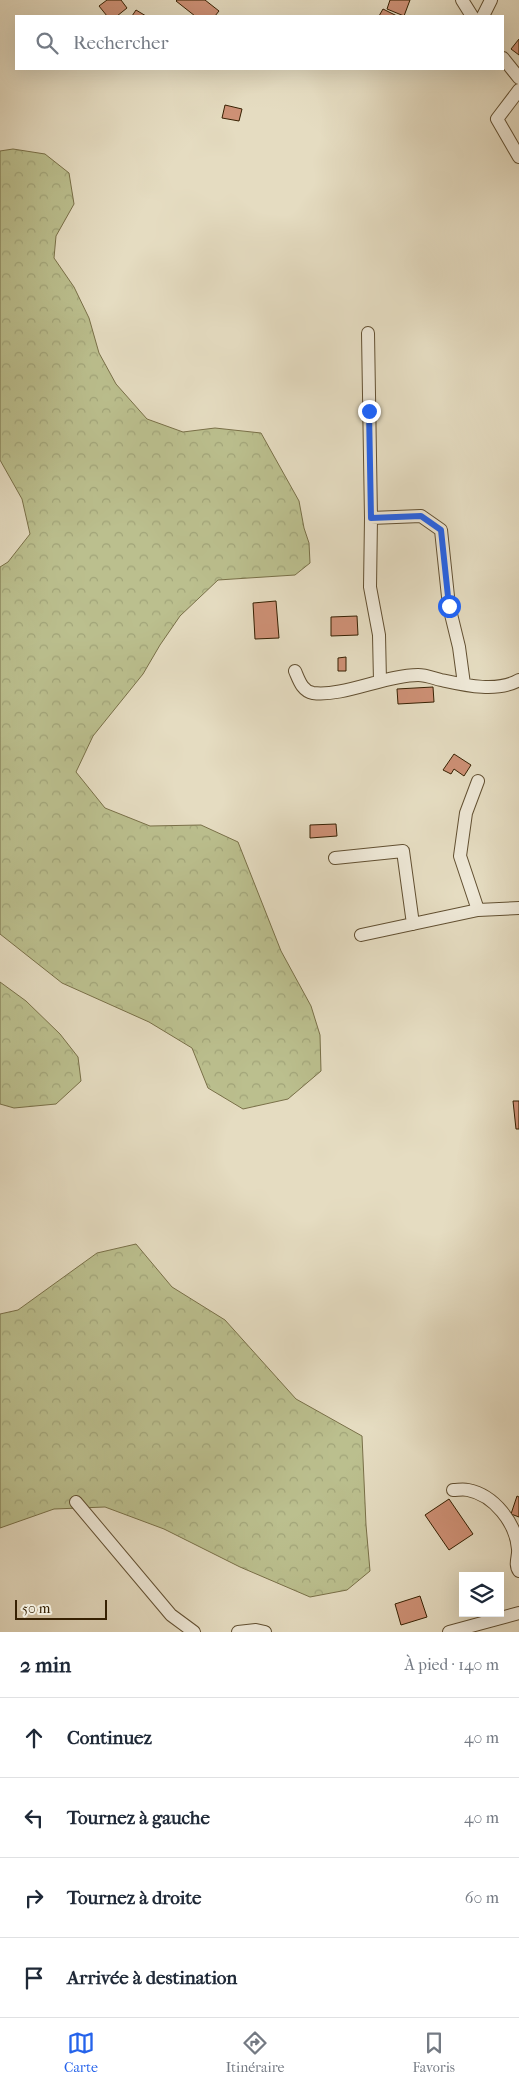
<!DOCTYPE html>
<html lang="fr">
<head>
<meta charset="utf-8">
<style>
  body { margin:0; font-family:"IM FELL French Canon",serif; background:#f6f6f7; color:#1f2937 }
  .controls { position:absolute; right:15px; bottom:15px; display:grid; overflow:hidden; border-radius:0px; box-shadow:0 5px 20px #0002 }
  .controls button { width:45px; height:45px; display:grid; place-items:center; padding:0; border:0; border-bottom:1px solid #e0e1e3; background:#fff; color:#1f2937; font:25px sans-serif }
  .scale { position:absolute; left:15px; bottom:12px; width:92px; box-sizing:border-box; padding-left:5px; border:2px solid #372103; border-top:0; font-size:14px; line-height:18px; white-space:nowrap; color:#372103; -webkit-text-stroke:4px #eee8d7; paint-order:stroke }
  .stop { position:absolute; width:15px; height:15px; margin:-11px; border:4px solid #2563eb; border-radius:50%; background:#fff }
  .stop.end { background:#2563eb; border-color:#fff; box-shadow:0 1px 5px #0008 }
  .list { margin:0; padding:0; list-style:none }
  h2 { display:flex; justify-content:space-between; align-items:center; height:65px; margin:0; padding:0 20px; font-size:21px }
  h2 small { font-size:16px; font-weight:400; color:#747a83 }
  .list li { display:grid; grid-template-columns:32px 1fr auto; gap:15px; align-items:center; box-sizing:border-box; height:80px; padding:0 20px; border-top:1px solid #e0e1e3 }
  .list b { display:block; font-size:19px; white-space:nowrap }
  .list em { font-size:16px; font-style:normal; color:#747a83 }
  .icon { flex:none; width:28px; height:28px; fill:none; stroke:currentColor; stroke-width:2; stroke-linecap:round; stroke-linejoin:round }
  .map { position:relative; flex:none; width:519px; height:1632px; overflow:hidden }
  .search { position:absolute; background:#fff; box-shadow:0 5px 20px #0002; left:15px; right:15px; top:15px; height:55px; display:flex; align-items:center; gap:12px; box-sizing:border-box; padding:0 18px; border-radius:0px; color:#747a83; font-size:19px }
  .sheet { height:385px; background:#fff }
  nav { display:flex; justify-content:space-around; align-items:center; box-sizing:border-box; height:70px; border-top:1px solid #e0e1e3; background:#fff; font-size:14px; color:#747a83 }
  nav a { display:grid; justify-items:center; gap:2px }
  nav .on { color:#2563eb }
  .map>svg:first-child { display:block }
  .forest { fill:url(#forest-crowns); stroke:#797048 }
  .building { fill:#cd9075; stroke:#372103 }
  .lines { fill:none; stroke-linecap:round; stroke-linejoin:round }
  .minor-casing { stroke:#625032; stroke-width:14 }
  .minor { stroke:#eee8d7; stroke-width:12 }
  .route { stroke:#2563eb; stroke-width:6 }
</style>
</head>
<body>
<div class="map">
<svg width="519" height="1632" viewBox="0 0 519 1632">
  <defs>
    <pattern id="forest-crowns" width="20" height="18" patternUnits="userSpaceOnUse" patternTransform="scale(1.25)"><rect width="20" height="18" fill="#bbbf8e"/><path d="M2 6a3 3 0 1 1 6 0M12 15a3 3 0 1 1 6 0" fill="none" stroke="#a1a479"/></pattern>
  </defs>
  <rect width="100%" height="100%" fill="#e5dcc1"/>
  <filter id="stains"><feTurbulence type="fractalNoise" baseFrequency=".004" numOctaves="4"/><feColorMatrix values="0 0 0 0 .2 0 0 0 0 .09 0 0 0 0 .02 0 0 0 .5 -.17"/></filter>
  <radialGradient id="worn" r=".72"><stop offset=".6" stop-color="#630" stop-opacity="0"/><stop offset="1" stop-color="#630" stop-opacity=".3"/></radialGradient>
  <path class="forest" d="M13 149 45 154 69 173 74 204 56 236 54 258 74 287 89 318 99 353 116 384 147 419 183 432 215 428 261 433 299 501 304 528 309 543 310 563 295 575 218 580 180 616 160 645 143 674 93 736 76 772 105 808 150 826 201 825 238 842 281 951 311 1006 320 1035 321 1071 288 1099 243 1109 208 1088 192 1048 149 1022 62 983 0 934V567L8 562 30 534 22 499 0 460V151Z
    M0 982 26 1001 60 1034 78 1057 81 1081 56 1104 14 1108 0 1104Z
    M136 1244 172 1287 225 1320 296 1399 362 1436 366 1525 370 1571 347 1590 310 1597 240 1567 164 1529 105 1507 54 1509 0 1528V1314L18 1310 97 1253Z"/>
  <path class="building" d="M107 0H121L127 8 117 16H107L99 6Z
    M177 0H205L219 11 215 16H195L176 1Z
    M390 0H410L404 16 387 9Z
    M383 9 397 16H379Z
    M136 10 146 16H132Z
    M519 39V55L511 49Z
    M225 105 242 109 239 121 222 118Z
    M276 601 279 638 255 639 253 603Z
    M357 616 358 635 331 636V617Z
    M346 657V671H338V658Z
    M433 687 434 702 398 704 397 689Z
    M454 754 471 765 464 776 454 769 451 774 443 770Z
    M336 824 337 836 310 838V825Z
    M513 1101H519V1129H516Z
    M517 1496 519 1497V1517L511 1514Z
    M449 1499 473 1534 449 1550 425 1515Z
    M420 1596 427 1617 401 1625 395 1604Z"/>
  <g class="lines">
    <g class="minor-casing">
      <path id="minor" d="M462 0 472 16
        M483 16 491 0
        M503 58 519 78
        M519 90 497 119 519 157
        M368 333 371 518 421 516 441 530 449 606 459 647 464 684
        M371 518 370 587 379 635 380 681
        M295 671C299 680 302 691 313 693 343 697 386 675 418 675 426 675 433 678 441 680 464 685 497 693 519 680
        M478 781 466 813 460 856 478 910
        M335 858 403 851 413 924
        M361 935 478 910 519 908
        M453 1490C458 1490 463 1489 468 1490 494 1495 516 1523 518 1549 519 1556 514 1564 519 1571
        M76 1502 171 1615 194 1632
        M238 1632 256 1630 265 1632
        M449 1632 519 1613"/>
    </g>
    <use href="#minor" class="minor"/>
  </g>
  <g class="lines">
    <path class="route" d="M369 411 371 518 421 516 441 530 449 606"/>
  </g>
  <rect width="100%" height="100%" filter="url(#stains)"/>
  <rect width="100%" height="100%" fill="url(#worn)"/>
</svg>
<div class="controls">
<button><svg class="icon" aria-label="layers" viewBox="0 0 24 24"><path d="M12 4l9 5-9 5-9-5zM3 14l9 5 9-5"/></svg></button>
</div>
<div class="scale">50 m</div>
<div class="stop" style="left:449px;top:606px"></div>
<div class="stop end" style="left:369px;top:411px"></div>
<div class="search"><svg class="icon" aria-label="search" viewBox="0 0 24 24"><circle cx="10" cy="10" r="6"/><path d="M15 15l6 6"/></svg>Rechercher</div>
</div>
<section class="sheet">
<h2>2 min<small>À pied · 140 m</small></h2>
<ul class="list">
<li><svg class="icon" aria-label="ahead" viewBox="0 0 24 24"><path d="M12 20V5M6 11l6-6 6 6"/></svg><div><b>Continuez</b></div><em>40 m</em></li>
<li><svg class="icon" aria-label="left" viewBox="0 0 24 24"><path d="M17 20v-9H6M10 6l-5 5 5 5"/></svg><div><b>Tournez à gauche</b></div><em>40 m</em></li>
<li><svg class="icon" aria-label="right" viewBox="0 0 24 24"><path d="M7 20v-9h11M14 6l5 5-5 5"/></svg><div><b>Tournez à droite</b></div><em>60 m</em></li>
<li><svg class="icon" aria-label="arrive" viewBox="0 0 24 24"><path d="M6 21V4h12l-3 4 3 4H6"/></svg><div><b>Arrivée à destination</b></div></li>
</ul>
</section>
<nav>
<a class="on"><svg class="icon" aria-label="map" viewBox="0 0 24 24"><path d="M3 6l6-2 6 2 6-2v14l-6 2-6-2-6 2zM9 4v14M15 6v14"/></svg>Carte</a>
<a><svg class="icon" aria-label="directions" viewBox="0 0 24 24"><path d="M12 3l9 9-9 9-9-9zM9 14v-3h6M13 9l2 2-2 2"/></svg>Itinéraire</a>
<a><svg class="icon" aria-label="saved" viewBox="0 0 24 24"><path d="M7 4h10v16l-5-4-5 4z"/></svg>Favoris</a>
</nav>
</body>
</html>
